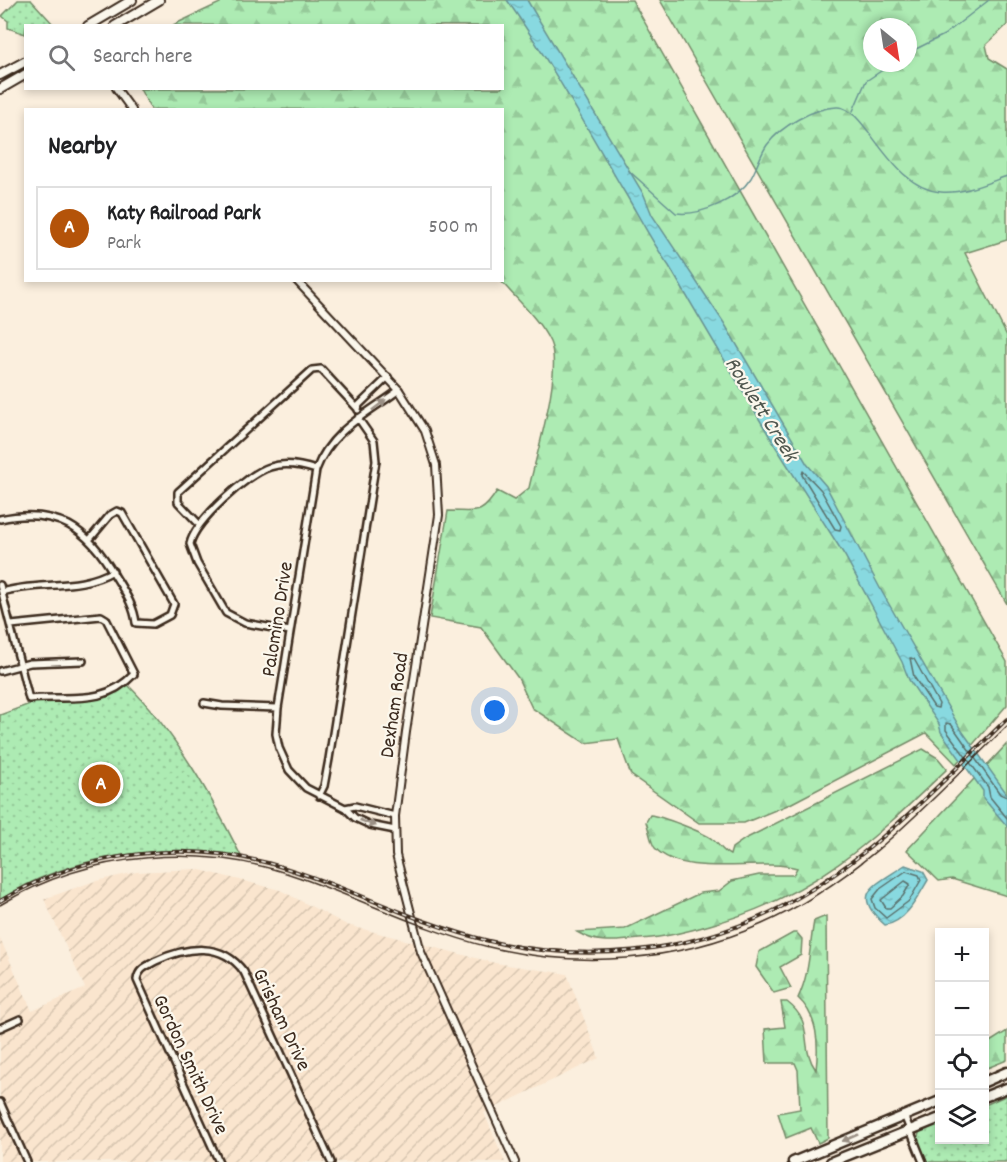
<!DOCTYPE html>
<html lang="en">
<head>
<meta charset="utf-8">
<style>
  body { margin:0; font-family:Dekko,sans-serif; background:#f6f6f6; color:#202124 }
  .controls { position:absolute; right:18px; bottom:18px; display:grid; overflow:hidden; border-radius:0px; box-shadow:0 3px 9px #0003 }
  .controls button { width:54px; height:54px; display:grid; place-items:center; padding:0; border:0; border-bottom:2px solid #e0e0e0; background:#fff; color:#202124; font:30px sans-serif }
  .compass { position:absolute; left:863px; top:18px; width:54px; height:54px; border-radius:50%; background:#fff; box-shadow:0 3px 9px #0003; rotate:150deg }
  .you { position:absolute; left:495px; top:711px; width:21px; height:21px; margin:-15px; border:4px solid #fff; border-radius:50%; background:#1a73e8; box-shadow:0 0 0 9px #1a73e833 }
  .badge { display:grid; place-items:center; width:39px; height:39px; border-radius:50%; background:#b45309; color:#fff; font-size:20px; font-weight:700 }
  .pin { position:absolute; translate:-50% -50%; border:3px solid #fff; box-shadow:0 2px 6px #0006 }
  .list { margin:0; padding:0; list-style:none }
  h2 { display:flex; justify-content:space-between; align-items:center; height:78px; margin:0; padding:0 24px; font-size:26px }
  h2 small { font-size:20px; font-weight:400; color:#757577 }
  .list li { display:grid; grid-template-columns:39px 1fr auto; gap:18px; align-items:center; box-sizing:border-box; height:84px; margin:0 12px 12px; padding:0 12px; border:2px solid #e0e0e0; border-radius:0px }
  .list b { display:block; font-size:22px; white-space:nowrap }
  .list p { margin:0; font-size:20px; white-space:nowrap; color:#757577 }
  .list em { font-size:20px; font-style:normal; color:#757577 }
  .icon { flex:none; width:33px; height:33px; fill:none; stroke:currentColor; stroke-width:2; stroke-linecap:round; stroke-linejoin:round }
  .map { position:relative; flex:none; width:1007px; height:1162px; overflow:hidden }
  .search { position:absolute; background:#fff; box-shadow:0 3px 9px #0003; left:24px; top:24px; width:480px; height:66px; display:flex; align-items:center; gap:15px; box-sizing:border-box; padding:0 21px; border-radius:0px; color:#757577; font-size:22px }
  .panel { position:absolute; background:#fff; box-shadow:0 3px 9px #0003; left:24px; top:108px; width:480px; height:174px; border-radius:0px }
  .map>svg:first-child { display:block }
  .industrial { fill:url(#industrial-furrows) }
  .forest { fill:url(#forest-firs); stroke:#748a68; stroke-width:1.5; fill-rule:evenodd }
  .park { fill:url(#park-dots); stroke:#748a68; stroke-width:1.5 }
  .water { fill:url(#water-ripples); stroke:#699392; stroke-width:1.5 }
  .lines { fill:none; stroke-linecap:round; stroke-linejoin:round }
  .shore { stroke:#5a706c; stroke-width:1.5 }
  .stream { stroke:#699392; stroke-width:1.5 }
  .minor-casing { stroke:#3b2a1e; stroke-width:10 }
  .tertiary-casing { stroke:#3b2a1e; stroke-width:10 }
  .secondary-casing { stroke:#3b2a1e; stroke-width:12 }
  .primary-casing { stroke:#3b2a1e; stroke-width:13 }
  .minor { stroke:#fbf7ec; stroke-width:5 }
  .tertiary { stroke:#fbf7ec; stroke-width:6 }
  .secondary { stroke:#fbf7ec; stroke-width:8 }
  .primary { stroke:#fbf7ec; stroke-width:8 }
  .tram { stroke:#3b2a1e; stroke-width:1.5 }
  .rail-casing { stroke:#3b2a1e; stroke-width:4 }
  .rail { stroke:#fbf7ec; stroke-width:1.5; stroke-dasharray:4.5; stroke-linecap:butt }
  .oneway { fill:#9b9085 }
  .labels { text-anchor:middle; stroke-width:4.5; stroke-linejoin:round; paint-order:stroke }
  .street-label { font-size:21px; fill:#3b2a1e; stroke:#fbf7ec }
  .water-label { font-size:22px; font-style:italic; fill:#4e564e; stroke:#fbf7ec }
</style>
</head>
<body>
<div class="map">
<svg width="1007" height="1162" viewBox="0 0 1007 1162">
  <defs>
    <pattern id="industrial-furrows" width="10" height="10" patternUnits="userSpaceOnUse" patternTransform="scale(1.5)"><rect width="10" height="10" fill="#fae5ce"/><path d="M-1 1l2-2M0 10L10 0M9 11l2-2" fill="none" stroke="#d7c5b0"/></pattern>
    <pattern id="forest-firs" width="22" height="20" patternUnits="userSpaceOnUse" patternTransform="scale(1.5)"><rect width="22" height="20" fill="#adebb3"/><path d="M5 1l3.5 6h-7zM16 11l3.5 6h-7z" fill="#96ca9a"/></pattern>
    <pattern id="park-dots" width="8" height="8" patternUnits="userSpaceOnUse" patternTransform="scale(1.5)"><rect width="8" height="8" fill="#adebb3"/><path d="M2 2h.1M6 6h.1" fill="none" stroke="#96ca9a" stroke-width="1.8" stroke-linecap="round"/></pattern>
    <pattern id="water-ripples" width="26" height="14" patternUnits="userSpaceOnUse" patternTransform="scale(1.5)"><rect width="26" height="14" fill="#88d9e0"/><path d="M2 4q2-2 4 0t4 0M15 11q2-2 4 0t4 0" fill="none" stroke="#76bac0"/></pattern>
  </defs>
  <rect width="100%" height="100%" fill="#fbefde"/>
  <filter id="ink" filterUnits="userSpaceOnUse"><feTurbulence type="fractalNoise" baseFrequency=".0167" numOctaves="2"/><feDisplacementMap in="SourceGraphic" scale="12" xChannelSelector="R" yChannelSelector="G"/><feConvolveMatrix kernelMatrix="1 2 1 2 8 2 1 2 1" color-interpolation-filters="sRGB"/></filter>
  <g filter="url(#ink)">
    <path class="industrial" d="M196 869 280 890 347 925 495 963 567 974 599 1058 484 1113 505 1162H0V938L32 1011 85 988 44 899 92 882 136 872Z"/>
    <path class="forest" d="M221 0H632L1007 662V705L956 764 926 733 790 804 744 823H699L631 775 618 739 585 743 532 708 518 678 481 627 430 618 448 511C476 511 481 517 497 491L514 500 529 488C536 455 563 371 550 342 539 319 517 300 501 281L502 110 151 109 140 89 502 88V26L173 25 220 3Z
      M660 0H1007V25L986 45 989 58 1007 69V240L965 253 1007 336V604ZM872 27H908V63H872Z
      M1007 744V896L952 879 939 881 907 850Z
      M923 749 938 758 947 769C871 842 815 896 710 925 686 932 663 938 639 939 614 941 599 945 577 932L625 929 700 893 719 891 732 881 759 875H793L797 868C758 858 684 879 655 848 651 844 649 829 646 822L650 815C661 816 703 832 712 839 719 844 722 851 730 855L732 848 745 839Z
      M826 916 828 1138 818 1143 811 1128 786 1138 778 1113 800 1109 798 1070 795 1063H767L765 1029 785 1027 781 1002H787C816 1024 798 1044 816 1070 819 1044 818 1016 798 998 810 973 809 949 814 921Z
      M793 933H797L802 939 801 955 780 967 791 988 774 993 756 967 759 952Z
      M1007 1031V1060L985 1069V1045Z"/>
    <path class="park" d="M18 0H31L54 25 26 26 25 34 8 28V21L2 16Z
      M128 685C176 733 211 796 241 856 160 844 70 854 0 900V715L38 701 98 699Z
      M1007 1095V1162H927L917 1140 920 1130 939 1122 940 1140H984L985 1105Z"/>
    <path class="water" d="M507 0H527L644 195 652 215 724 323 807 464 826 486 882 592 960 728 1007 794V826L983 798V791L941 732 939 724 909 680 902 662 845 556 774 444 669 266C651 241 638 214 622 188 585 124 549 60 507 0Z
      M905 865 923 871 928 880C918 897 906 922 885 925 849 893 874 886 905 865Z"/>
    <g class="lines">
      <path class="shore" d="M803 471 821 490 841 526 840 530 835 529 802 475Z
        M910 658 914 659 939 704 938 708 934 707 914 677Z
        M1007 797 1000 794 951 724 946 723V730L988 787 990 797 1007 818
        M906 871 919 875 921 880 909 901 886 918 875 908 872 899 880 889Z
        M905 881 910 884 903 896 890 908H886L881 900Z"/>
      <path class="stream" d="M908 53 944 35 989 0
        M853 111 866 81 893 63
        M628 170 676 213C701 216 737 200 751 178 757 168 760 155 767 145 781 126 813 108 837 107 866 106 889 188 941 192 963 194 987 183 1007 176"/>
      <g class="minor-casing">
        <path id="minor" d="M358 410 359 405 388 377
          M0 519C57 507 88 528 115 576 124 591 134 605 136 623L153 624 170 615 174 604 122 513 117 511 110 515 90 539
          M199 524 178 502V492L312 370 321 369 358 409
          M0 585 29 699C68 695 103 707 134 674L106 619 101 616 11 625
          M2 592C39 581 79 591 113 571
          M290 631 245 623 226 613 197 563 190 544C195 521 247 474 270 467 285 462 301 465 316 470
          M0 671 30 663 83 661
          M204 703 222 706 278 708
          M319 796 324 786 329 759 376 461 374 441 358 418
          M345 808 355 806 395 816
          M395 830 370 825 355 818 345 808 306 788 289 770 279 748 276 734 278 708 316 470C331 430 367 414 399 390
          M0 1028 20 1019
          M0 1102 27 1162
          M904 1115 923 1162
          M219 1162 137 980C138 969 147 966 156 961 186 947 222 941 244 972L331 1162"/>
      </g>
      <g class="tertiary-casing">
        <path id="tertiary" d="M116 88 132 110
          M296 280 399 390 425 431 436 465 439 515 406 732 395 816 396 855 421 952 515 1162"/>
      </g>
      <g class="secondary-casing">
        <path id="secondary" d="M88 26 132 0
          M115 26 159 0
          M0 75 26 61
          M0 89 26 74"/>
      </g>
      <g class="primary-casing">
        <path id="primary" d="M984 1082 1007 1072
          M984 1097 1007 1088
          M793 1162 940 1101
          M831 1162 940 1118"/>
      </g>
      <use href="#minor" class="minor"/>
      <use href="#tertiary" class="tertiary"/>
      <use href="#secondary" class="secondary"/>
      <use href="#primary" class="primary"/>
      <path class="tram" d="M0 905C90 851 202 842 301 878 363 900 424 931 489 947 579 969 676 962 762 924 860 881 931 800 1007 726"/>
      <g class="rail-casing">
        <path id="rail" d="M0 901C85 850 190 838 285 868 353 889 418 924 489 941 583 963 684 954 771 912 864 867 934 789 1007 719"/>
      </g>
      <use href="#rail" class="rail"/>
    </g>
    <defs><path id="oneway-solid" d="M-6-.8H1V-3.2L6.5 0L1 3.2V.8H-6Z" transform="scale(1.5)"/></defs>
    <g class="oneway">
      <use href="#oneway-solid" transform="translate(379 405) rotate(-38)"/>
      <use href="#oneway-solid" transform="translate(368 823) rotate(20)"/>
      <use href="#oneway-solid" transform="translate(850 1138) rotate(157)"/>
    </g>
  </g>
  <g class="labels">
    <g class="street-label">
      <text transform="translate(276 619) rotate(-81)" y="7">Palomino Drive</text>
      <text transform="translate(393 705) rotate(-82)" y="7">Dexham Road</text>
      <text transform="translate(283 1019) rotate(65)" y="7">Grisham Drive</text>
      <text transform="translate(192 1064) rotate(65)" y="7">Gordon Smith Drive</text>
    </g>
    <g class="water-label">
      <text transform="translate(763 408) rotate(58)" y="8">Rowlett Creek</text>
    </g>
  </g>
</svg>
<div class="controls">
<button>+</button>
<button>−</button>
<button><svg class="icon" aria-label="locate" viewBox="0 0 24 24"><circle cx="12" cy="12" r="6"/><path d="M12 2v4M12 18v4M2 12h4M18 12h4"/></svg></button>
<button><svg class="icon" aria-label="layers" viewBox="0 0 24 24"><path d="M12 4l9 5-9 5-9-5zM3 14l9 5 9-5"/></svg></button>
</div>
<svg class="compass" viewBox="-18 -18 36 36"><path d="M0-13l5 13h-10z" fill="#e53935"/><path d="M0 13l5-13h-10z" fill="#757577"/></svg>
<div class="you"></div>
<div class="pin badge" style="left:101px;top:784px">A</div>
<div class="search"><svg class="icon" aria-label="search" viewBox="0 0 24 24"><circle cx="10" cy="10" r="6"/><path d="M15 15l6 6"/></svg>Search here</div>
<section class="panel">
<h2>Nearby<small></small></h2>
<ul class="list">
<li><span class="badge">A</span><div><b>Katy Railroad Park</b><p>Park</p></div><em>500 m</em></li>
</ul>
</section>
</div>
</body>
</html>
